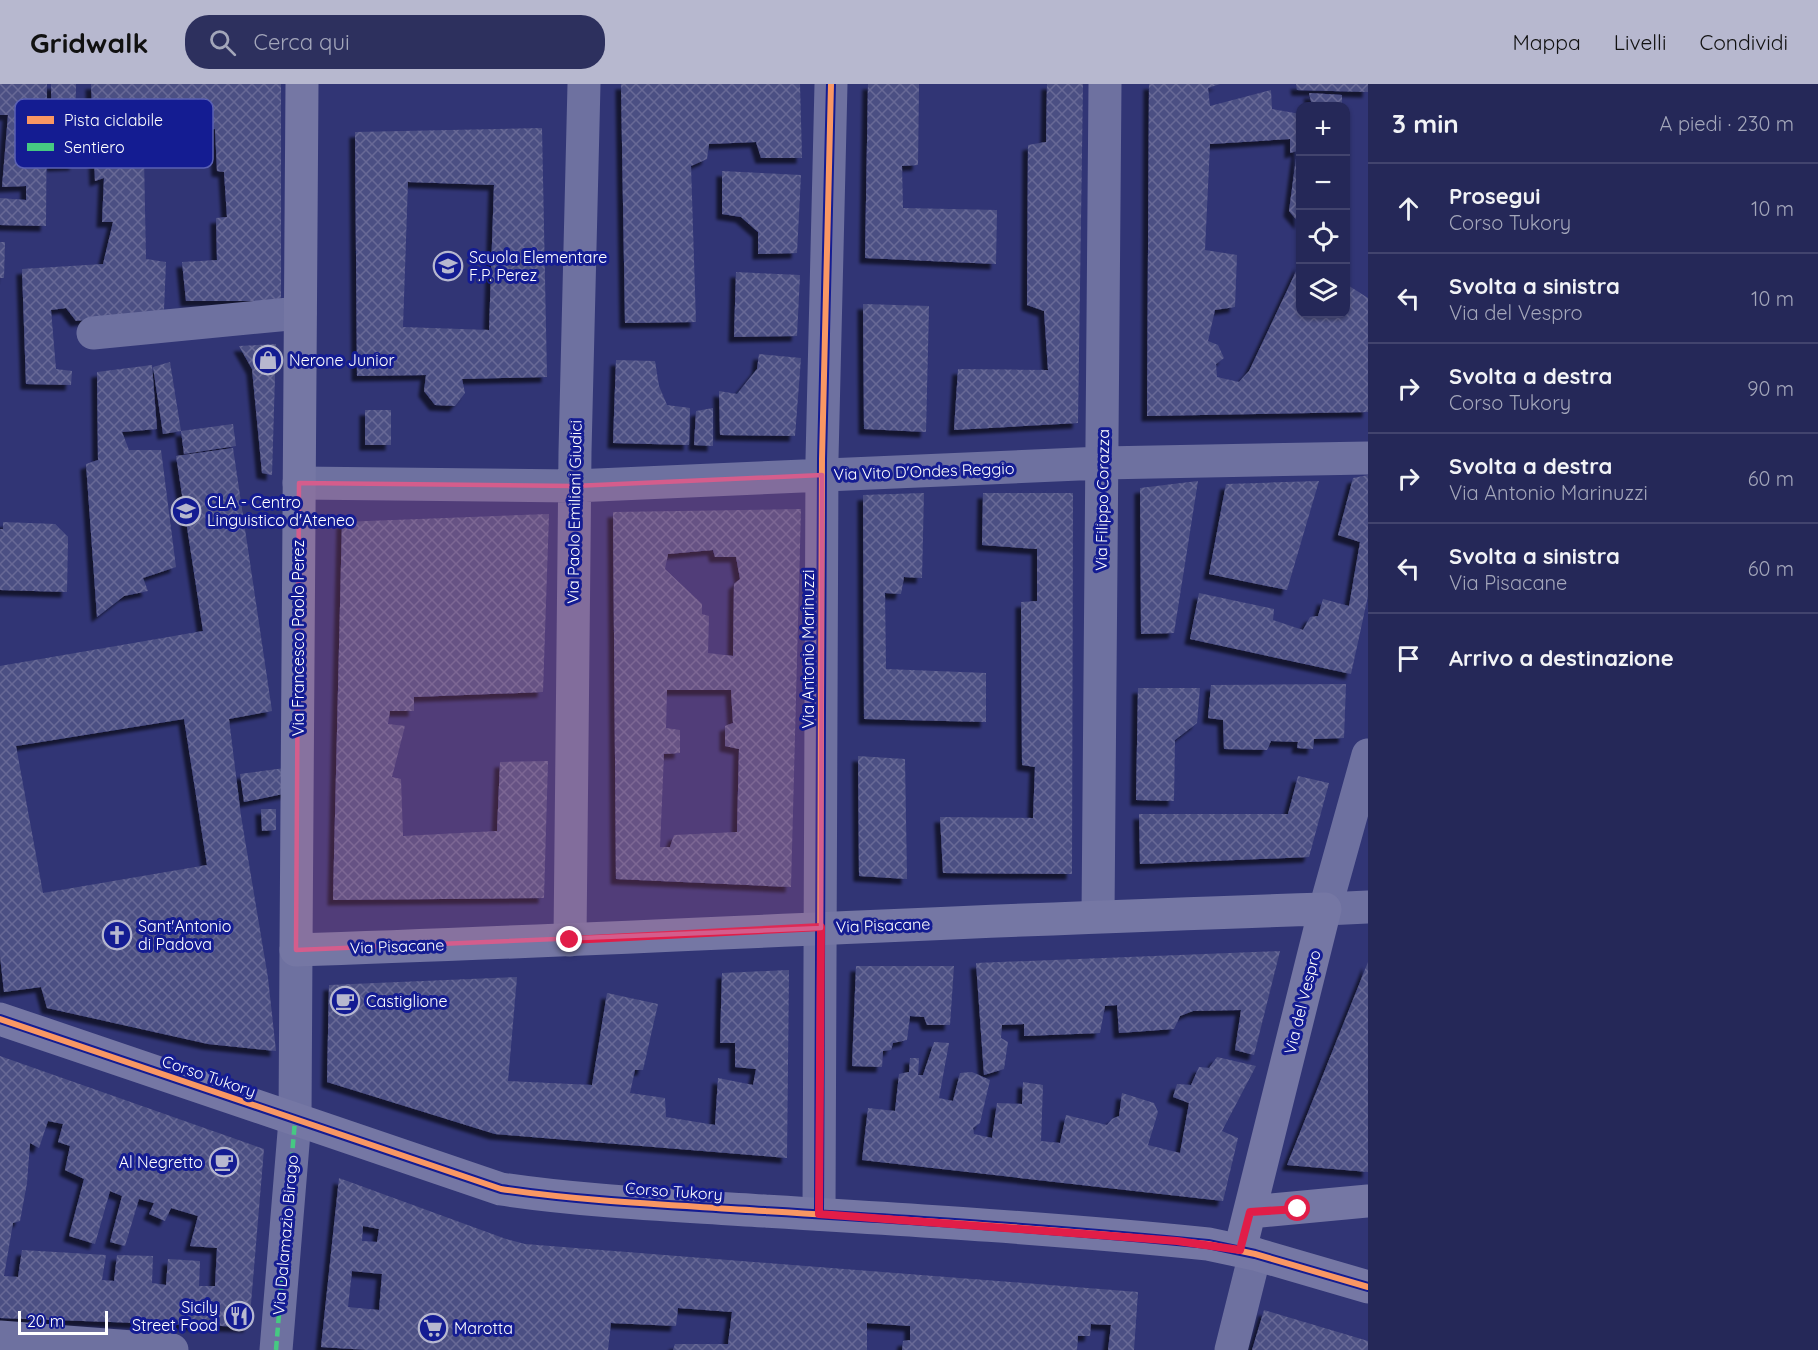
<!DOCTYPE html>
<html lang="it">
<head>
<meta charset="utf-8">
<style>
  body { margin:0; font-family:Quicksand,sans-serif; background:#2d305e; color:#f1f3f6 }
  .controls { position:absolute; right:18px; top:18px; display:grid; overflow:hidden; border-radius:12px; box-shadow:0 2px 4px #0004 }
  .controls button { width:54px; height:54px; display:grid; place-items:center; padding:0; border:0; border-bottom:2px solid #42446e; background:#252858; color:#f1f3f6; font:30px sans-serif }
  .scale { position:absolute; left:18px; bottom:15px; width:90px; box-sizing:border-box; padding-left:6px; border:3px solid #fff; border-top:0; font-size:16px; line-height:21px; white-space:nowrap; color:#fff; -webkit-text-stroke:4px #141c92; paint-order:stroke }
  .stop { position:absolute; width:18px; height:18px; margin:-14px; border:4px solid #e11d48; border-radius:50%; background:#fff }
  .stop.end { background:#e11d48; border-color:#fff; box-shadow:0 2px 6px #0008 }
  .list { margin:0; padding:0; list-style:none }
  h2 { display:flex; justify-content:space-between; align-items:center; height:78px; margin:0; padding:0 24px; font-size:26px }
  h2 small { font-size:20px; font-weight:400; color:#a3a6ba }
  .list li { display:grid; grid-template-columns:39px 1fr auto; gap:18px; align-items:center; box-sizing:border-box; height:90px; padding:0 24px; border-top:2px solid #42446e }
  .list b { display:block; font-size:22px; white-space:nowrap }
  .list p { margin:0; font-size:20px; white-space:nowrap; color:#a3a6ba }
  .list em { font-size:20px; font-style:normal; color:#a3a6ba }
  .icon { flex:none; width:33px; height:33px; fill:none; stroke:currentColor; stroke-width:2; stroke-linecap:round; stroke-linejoin:round }
  .map { position:relative; flex:none; width:1368px; height:1266px; overflow:hidden }
  header { display:flex; align-items:center; gap:36px; box-sizing:border-box; height:84px; padding:0 30px; background:#b7b8cf; color:#111 }
  header strong { font-size:28px }
  nav { display:flex; gap:33px; margin-inline-start:auto; font-size:21px }
  .search { width:420px; height:54px; background:#2d305e; display:flex; align-items:center; gap:15px; box-sizing:border-box; padding:0 21px; border-radius:24px; color:#a3a6ba; font-size:22px }
  main { display:flex }
  aside { flex:1; background:#252858 }
  .map>svg:first-child { display:block }
  .building { fill:url(#building-cross-hatch); fill-rule:evenodd; filter:url(#shadow) }
  .lines { fill:none; stroke-linecap:round; stroke-linejoin:round }
  .street { stroke:#6e71a0; stroke-width:33 }
  .secondary { stroke:#7577a4; stroke-width:33 }
  .quiet { stroke:#46c982; stroke-width:4.5; stroke-dasharray:9 4.5; stroke-linecap:butt }
  .cycleway-casing { stroke:#141c92; stroke-width:10 }
  .cycleway { stroke:#f99763; stroke-width:6 }
  .route { stroke:#e11d48; stroke-width:8 }
  .marked { fill:#d45d8c; fill-opacity:0.2; stroke:#d45d8c; stroke-width:4.5; stroke-linejoin:round }
  .labels { text-anchor:middle; stroke-width:6; stroke-linejoin:round; paint-order:stroke }
  .poi-label { font-size:16px; fill:#fff; stroke:#141c92; text-anchor:start }
  .street-label { font-size:16px; fill:#fff; stroke:#141c92 }
  .key { fill:#141c92; stroke:#5a60b3; stroke-width:1.5 }
  .key-label { font-size:16px; fill:#fff }
</style>
</head>
<body>
<header>
<strong>Gridwalk</strong>
<div class="search"><svg class="icon" aria-label="search" viewBox="0 0 24 24"><circle cx="10" cy="10" r="6"/><path d="M15 15l6 6"/></svg>Cerca qui</div>
<nav><a>Mappa</a><a>Livelli</a><a>Condividi</a></nav>
</header>
<main>
<div class="map">
<svg width="1368" height="1266" viewBox="0 0 1368 1266">
  <defs>
    <pattern id="building-cross-hatch" width="8" height="8" patternUnits="userSpaceOnUse" patternTransform="scale(1.5)"><rect width="8" height="8" fill="#4c4f83"/><path d="M0 0l8 8M0 8l8-8" fill="none" stroke="#676996"/></pattern>
    <filter id="shadow"><feDropShadow dx="-5.5" dy="5.5" stdDeviation="1.5" flood-color="#0009"/></filter>
  </defs>
  <rect width="100%" height="100%" fill="#313575"/>
  <path class="building" d="M0 0H47L46 142 0 141V114L26 116V102L2 103 8 31H0Z
    M51 0H76L75 81 52 82Z
    M91 0H281V217H186L182 178 217 176 216 134 227 133 224 88 217 87 215 45 126 51 128 70 144 74 146 175 166 178 164 226 76 237 66 224 51 226 56 285 72 287 71 301 26 300 22 185 103 180 113 138H102L104 94 95 97Z
    M621 0H800L802 74H761L756 58 709 60 707 75 691 82 696 238 625 239Z
    M868 0H919L918 81 902 82 903 124 997 126 996 180 865 174Z
    M1047 0H1083L1078 339 954 346 958 285 1048 286 1044 227 1027 221 1028 61 1046 58Z
    M1149 0H1220L1208 4 1210 22 1271 6 1272 25 1300 30V140L1289 127 1297 67 1290 69V55L1210 60 1205 166 1237 171 1235 223 1215 226 1208 257 1218 261 1224 274 1216 280 1217 293 1239 298 1249 287 1300 179V230H1346V200L1368 214V328L1147 332Z
    M1296 0H1368V8L1297 6Z
    M1309 9 1342 11V22H1312Z
    M542 44 547 293 462 295 465 309 455 322 435 321 424 307 426 291 357 292 355 48ZM408 98 494 101 489 246 403 243Z
    M722 87 801 91 797 169 758 170V148L741 133 722 130Z
    M0 158H5L4 194H0Z
    M736 188 800 191 797 252 734 253Z
    M863 220 929 222 926 348 864 345Z
    M276 260 272 391 262 389 252 285 239 262Z
    M759 270 801 274 795 352 720 351 719 307 737 310 757 285Z
    M616 276 655 277 659 302 667 321 690 324 689 361 613 359Z
    M170 278 181 347 233 340 236 362 184 370 181 347 163 350 153 283Z
    M152 281 157 345 122 348 129 366H161L176 483 143 494 148 507 124 512 97 533 86 380 98 376 97 288Z
    M713 324V362L694 361 696 327Z
    M365 326H391V361H365Z
    M233 364 272 627 229 635 241 732 268 894 276 967 208 960 47 924 41 903 4 908 0 872V582L203 547 176 372ZM184 635 207 781 43 809 16 662Z
    M1368 391V512L1351 590 1190 555 1199 509 1274 525 1273 536 1303 546 1310 533 1318 532 1323 515 1349 522 1360 458 1338 451 1353 394Z
    M1198 397 1174 549 1141 550 1140 404Z
    M1319 397 1287 506 1209 490 1226 400Z
    M924 409 922 494 904 493 901 510 885 509 886 585 986 589V638L864 635 863 411Z
    M983 409H1073L1072 790 943 789 940 733 1033 734 1035 683 1022 681 1021 518 1037 517V465L982 461Z
    M801 425 791 803 616 795 613 428ZM713 466 715 473H736L740 495 734 500 733 572 708 569 709 532 702 530V520L665 485 668 470ZM667 606H731L733 639 725 642V662L739 665 737 748 674 751 670 763H660L664 670 680 669V646L666 644Z
    M549 430 543 608 414 613V627H390L388 640 405 642 392 693 401 695 403 752 497 747 500 678 548 677 544 814 333 816 342 438Z
    M3 438 55 440 68 453 67 508 0 506V445H3Z
    M1346 600 1344 654 1314 655 1313 665 1297 664 1298 658 1271 657 1267 666 1224 665 1223 636 1208 634 1211 601Z
    M1138 604H1200L1197 639 1175 656 1174 717 1136 716Z
    M858 672 905 675 907 795 859 792Z
    M285 684 288 709 244 718 240 690Z
    M1298 692 1329 699 1309 773 1140 780 1139 730H1288Z
    M261 725H276V746L262 747Z
    M1280 867 1254 971 1235 966 1241 926 1193 927 1180 932 1174 945 1119 949 1117 921 1105 922 1100 949 1024 952V940L1002 941 1001 954 1008 958 1004 985 984 991 976 879Z
    M1368 878V1088L1287 1081Z
    M856 882H954L950 941H927L924 933 910 932 907 956 893 959 891 966 883 967 882 983 852 982Z
    M789 886 787 1074 495 1050 327 998 329 901 517 893 508 997 592 1001 607 909 658 920 643 986H635L630 1009 665 1014 666 1033 715 1041 718 994 753 1001 756 985 735 983V959H720L722 889Z
    M934 958 949 959 939 1014 953 1017 960 989 972 988 990 996 980 1039 973 1044 974 1050 992 1054 997 1019 1022 1020 1023 998 1043 1001 1041 1057 1060 1059 1066 1031 1107 1041 1112 1035 1119 1032 1122 1009 1154 1019 1158 1028 1148 1061 1180 1069 1189 1019 1173 1013 1177 1000 1191 1001 1199 983 1209 984 1217 973 1256 982 1222 1047 1238 1054 1223 1117 862 1076 868 1024 895 1027 899 990 909 988 910 974H919L918 991H923Z
    M0 972 264 1065 249 1243 0 1234ZM48 1037 63 1040 58 1058 70 1062 65 1086 84 1095 69 1152 95 1160 110 1107 122 1112 110 1158 125 1162 139 1115 154 1119 149 1130 165 1137 171 1124 198 1132 190 1162 217 1164 215 1202H199L200 1177 168 1175 166 1201 152 1199 153 1172 117 1171 114 1197 102 1196 106 1171 22 1166 18 1193 4 1192 13 1139 20 1137 27 1099 30 1059 39 1064Z
    M339 1094 506 1155 525 1160 1138 1208 1134 1266H1108L1111 1241 1091 1240 1090 1252H1078L1077 1266H902L903 1257 910 1256V1242L867 1239V1266H673L675 1260H728L732 1228 678 1224 676 1242 611 1239 608 1266H368L321 1263ZM363 1142 379 1145 377 1158 362 1157ZM352 1187 382 1190 379 1226 348 1223Z
    M1264 1226 1368 1257V1266H1252Z"/>
  <g class="lines">
    <path class="street" d="M93 249 300 229
      M299 399 574 402 1102 379 1368 374
      M1368 671 1325 825 1368 823
      M1098 832 1105 0
      M570 856 575 368 584 0
      M819 1130 822 375 831 0
      M0 1253 172 1266
      M276 1266 295 1036 296 866
      M1231 1266 1255 1170"/>
    <path class="secondary" d="M302 0 296 866C639 855 982 835 1325 825L1240 1166
      M0 935 501 1105C588 1118 676 1121 764 1127 912 1136 1061 1145 1208 1160L1255 1170 1368 1203
      M1250 1128 1368 1117"/>
    <path class="quiet" d="M276 1266 295 1036"/>
    <g class="cycleway-casing">
      <path id="cycleway" d="M0 935 501 1105C588 1118 676 1121 764 1127 912 1136 1061 1145 1208 1160L1255 1170 1368 1203
        M819 1130 822 375 831 0"/>
    </g>
    <use href="#cycleway" class="cycleway"/>
  </g>
  <g class="lines">
    <path class="route" d="M570 856 821 843 819 1130 1177 1157 1240 1166 1250 1128 1298 1125"/>
  </g>
  <path class="marked" d="M822 391 821 844 296 866 299 399 574 402Z"/>
  <defs>
    <g id="school-ring" transform="scale(1.5)"><circle r="9.5" fill="#141c92" stroke="#b7b8cf" stroke-width="1.5"/><path d="M0-5L7-2L0 1L-7-2ZM-4 1L0 2.5L4 1V4Q0 6-4 4Z" fill="#b7b8cf"/></g>
    <g id="shop-ring" transform="scale(1.5)"><circle r="9.5" fill="#141c92" stroke="#b7b8cf" stroke-width="1.5"/><path d="M-5-2.5h2.3a2.7 3.5 0 0 1 5.4 0H5L5.5 6h-11ZM-1.5-2.5h3a1.5 2.3 0 0 0-3 0Z" fill="#b7b8cf"/></g>
    <g id="university-ring" transform="scale(1.5)"><circle r="9.5" fill="#141c92" stroke="#b7b8cf" stroke-width="1.5"/><path d="M0-5L7-2L0 1L-7-2ZM-4 1L0 2.5L4 1V4Q0 6-4 4Z" fill="#b7b8cf"/></g>
    <g id="church-ring" transform="scale(1.5)"><circle r="9.5" fill="#141c92" stroke="#b7b8cf" stroke-width="1.5"/><path d="M-1.2-6h2.4v3.5h3.3v2.4h-3.3V6h-2.4V-.1h-3.3v-2.4h3.3Z" fill="#b7b8cf"/></g>
    <g id="cafe-ring" transform="scale(1.5)"><circle r="9.5" fill="#141c92" stroke="#b7b8cf" stroke-width="1.5"/><path d="M-5.5-4.5H6V0H3Q3 3.5 0 3.5H-2.5Q-5.5 3.5-5.5 0ZM3-3.2v2h1.7v-2ZM-6 4.5H4V6H-6Z" fill="#b7b8cf"/></g>
    <g id="restaurant-ring" transform="scale(1.5)"><circle r="9.5" fill="#141c92" stroke="#b7b8cf" stroke-width="1.5"/><path d="M-5-6h1v4h1v-4h1v4h1v-4h1v5L-1.5 .5V6h-2V.5L-5-1ZM5-6V6H3V1.5H1.5Q1.5-4 5-6Z" fill="#b7b8cf"/></g>
    <g id="supermarket-ring" transform="scale(1.5)"><circle r="9.5" fill="#141c92" stroke="#b7b8cf" stroke-width="1.5"/><path d="M-6-5.5h2.5l.6 2H6L4.5 2H-2.5L-4.4-4H-6ZM-1.5 3.2a1.3 1.3 0 1 0 .1 0ZM3 3.2a1.3 1.3 0 1 0 .1 0Z" fill="#b7b8cf"/></g>
  </defs>
  <g fill-rule="evenodd">
    <use href="#school-ring" x="448" y="182"/>
    <use href="#shop-ring" x="268" y="276"/>
    <use href="#university-ring" x="186" y="427"/>
    <use href="#church-ring" x="117" y="851"/>
    <use href="#cafe-ring" x="345" y="917"/>
    <use href="#cafe-ring" x="224" y="1078"/>
    <use href="#restaurant-ring" x="239" y="1232"/>
    <use href="#supermarket-ring" x="433" y="1244"/>
  </g>
  <g class="labels">
    <g class="poi-label">
      <text x="469" y="179">Scuola Elementare<tspan x="469" dy="18">F.P. Perez</tspan></text>
      <text x="289" y="282">Nerone Junior</text>
      <text x="207" y="424">CLA - Centro<tspan x="207" dy="18">Linguistico d'Ateneo</tspan></text>
      <text x="138" y="848">Sant'Antonio<tspan x="138" dy="18">di Padova</tspan></text>
      <text x="366" y="923">Castiglione</text>
      <text x="203" y="1084" text-anchor="end">Al Negretto</text>
      <text x="218" y="1229" text-anchor="end">Sicily<tspan x="218" dy="18">Street Food</tspan></text>
      <text x="454" y="1250">Marotta</text>
    </g>
    <g class="street-label">
      <text transform="translate(924 387) rotate(-2)" y="6">Via Vito D'Ondes Reggio</text>
      <text transform="translate(1102 416) rotate(-89)" y="6">Via Filippo Corazza</text>
      <text transform="translate(574 428) rotate(-89)" y="6">Via Paolo Emiliani Giudici</text>
      <text transform="translate(298 554) rotate(-90)" y="6">Via Francesco Paolo Perez</text>
      <text transform="translate(808 565) rotate(-90)" y="6">Via Antonio Marinuzzi</text>
      <text transform="translate(883 841) rotate(-2)" y="6">Via Pisacane</text>
      <text transform="translate(397 862) rotate(-2)" y="6">Via Pisacane</text>
      <text transform="translate(1302 918) rotate(-76)" y="6">Via del Vespro</text>
      <text transform="translate(209 992) rotate(19)" y="6">Corso Tukory</text>
      <text transform="translate(674 1107) rotate(4)" y="6">Corso Tukory</text>
      <text transform="translate(285 1151) rotate(-85)" y="6">Via Dalamazio Birago</text>
    </g>
  </g>
  <rect x="15" y="15" width="198" height="69" rx="9" class="key"/>
  <rect x="27" y="32" width="27" height="8" fill="#f99763"/>
  <rect x="27" y="59" width="27" height="8" fill="#46c982"/>
  <g class="key-label">
    <text x="64" y="42">Pista ciclabile</text>
    <text x="64" y="69">Sentiero</text>
  </g>
</svg>
<div class="controls">
<button>+</button>
<button>−</button>
<button><svg class="icon" aria-label="locate" viewBox="0 0 24 24"><circle cx="12" cy="12" r="6"/><path d="M12 2v4M12 18v4M2 12h4M18 12h4"/></svg></button>
<button><svg class="icon" aria-label="layers" viewBox="0 0 24 24"><path d="M12 4l9 5-9 5-9-5zM3 14l9 5 9-5"/></svg></button>
</div>
<div class="scale">20 m</div>
<div class="stop" style="left:1298px;top:1125px"></div>
<div class="stop end" style="left:570px;top:856px"></div>
</div>
<aside>
<h2>3 min<small>A piedi · 230 m</small></h2>
<ul class="list">
<li><svg class="icon" aria-label="ahead" viewBox="0 0 24 24"><path d="M12 20V5M6 11l6-6 6 6"/></svg><div><b>Prosegui</b><p>Corso Tukory</p></div><em>10 m</em></li>
<li><svg class="icon" aria-label="left" viewBox="0 0 24 24"><path d="M17 20v-9H6M10 6l-5 5 5 5"/></svg><div><b>Svolta a sinistra</b><p>Via del Vespro</p></div><em>10 m</em></li>
<li><svg class="icon" aria-label="right" viewBox="0 0 24 24"><path d="M7 20v-9h11M14 6l5 5-5 5"/></svg><div><b>Svolta a destra</b><p>Corso Tukory</p></div><em>90 m</em></li>
<li><svg class="icon" aria-label="right" viewBox="0 0 24 24"><path d="M7 20v-9h11M14 6l5 5-5 5"/></svg><div><b>Svolta a destra</b><p>Via Antonio Marinuzzi</p></div><em>60 m</em></li>
<li><svg class="icon" aria-label="left" viewBox="0 0 24 24"><path d="M17 20v-9H6M10 6l-5 5 5 5"/></svg><div><b>Svolta a sinistra</b><p>Via Pisacane</p></div><em>60 m</em></li>
<li><svg class="icon" aria-label="arrive" viewBox="0 0 24 24"><path d="M6 21V4h12l-3 4 3 4H6"/></svg><div><b>Arrivo a destinazione</b></div></li>
</ul>
</aside>
</main>
</body>
</html>
